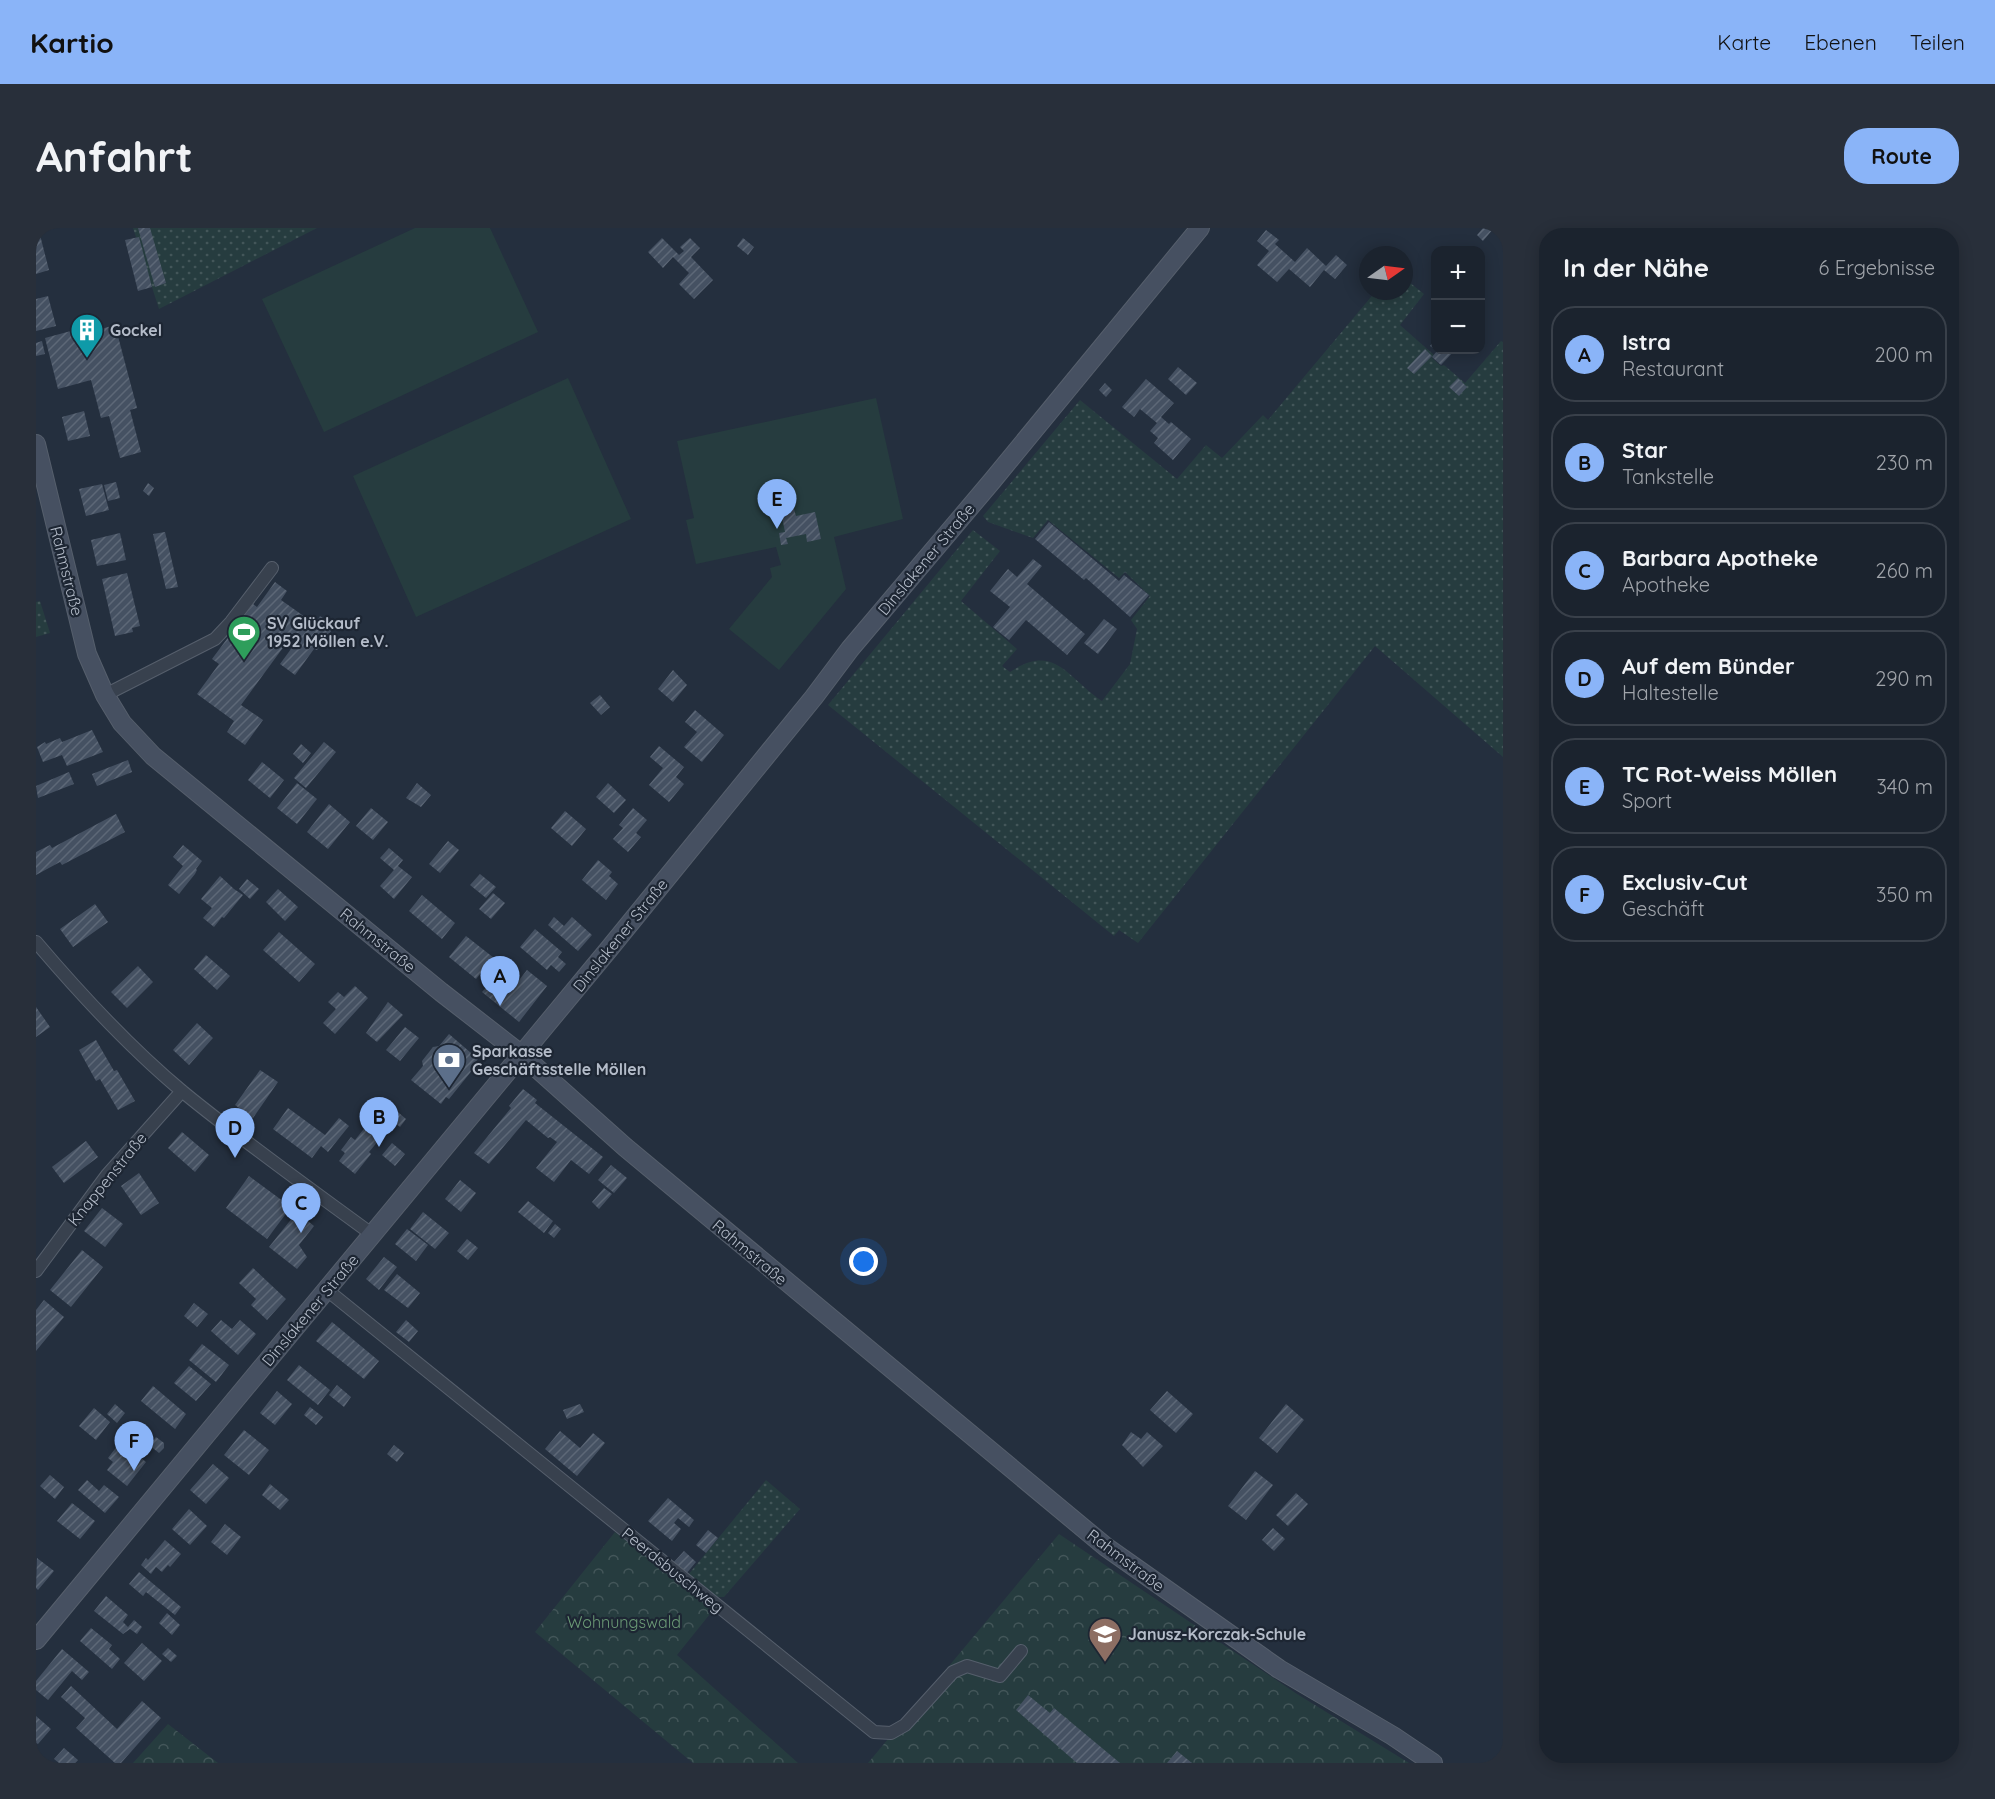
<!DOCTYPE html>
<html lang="de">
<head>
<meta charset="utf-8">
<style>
  body { margin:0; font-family:Quicksand,sans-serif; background:#282f3a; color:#f1f3f6 }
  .controls { position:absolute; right:18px; top:18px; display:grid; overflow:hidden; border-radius:12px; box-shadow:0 3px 15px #0003 }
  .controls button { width:54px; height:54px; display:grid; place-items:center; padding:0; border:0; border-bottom:2px solid #39404a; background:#1b232e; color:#f1f3f6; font:30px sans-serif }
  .compass { position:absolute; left:1323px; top:18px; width:54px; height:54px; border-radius:50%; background:#1b232e; box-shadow:0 3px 15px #0003; rotate:76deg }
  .you { position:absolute; left:828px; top:1034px; width:21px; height:21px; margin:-15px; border:4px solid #fff; border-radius:50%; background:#1a73e8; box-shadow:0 0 0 9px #1a73e833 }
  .badge { display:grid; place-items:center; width:39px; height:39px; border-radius:50%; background:#8ab4f8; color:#111; font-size:20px; font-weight:700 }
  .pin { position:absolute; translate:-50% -50px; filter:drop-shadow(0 2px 3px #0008) }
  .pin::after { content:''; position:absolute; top:32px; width:21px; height:18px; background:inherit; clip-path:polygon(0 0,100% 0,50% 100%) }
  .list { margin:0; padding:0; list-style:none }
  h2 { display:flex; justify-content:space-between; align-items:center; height:78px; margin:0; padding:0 24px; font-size:26px }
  h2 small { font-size:20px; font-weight:400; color:#a0a4aa }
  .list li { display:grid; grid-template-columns:39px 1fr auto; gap:18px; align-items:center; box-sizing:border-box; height:96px; margin:0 12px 12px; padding:0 12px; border:2px solid #39404a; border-radius:24px }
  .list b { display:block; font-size:22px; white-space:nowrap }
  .list p { margin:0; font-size:20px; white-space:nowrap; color:#a0a4aa }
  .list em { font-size:20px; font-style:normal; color:#a0a4aa }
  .map { position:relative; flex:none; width:1467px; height:1535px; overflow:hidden; border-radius:24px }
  header { display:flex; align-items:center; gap:36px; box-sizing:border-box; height:84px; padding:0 30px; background:#8ab4f8; color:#111 }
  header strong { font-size:28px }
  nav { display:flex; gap:33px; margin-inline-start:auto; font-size:21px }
  .intro { display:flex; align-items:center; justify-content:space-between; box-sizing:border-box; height:144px; padding:0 36px }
  h1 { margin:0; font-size:42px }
  .button { padding:15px 27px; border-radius:24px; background:#8ab4f8; color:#111; font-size:21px; font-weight:700 }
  main { display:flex; gap:36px; padding:0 36px }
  aside { flex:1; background:#1b232e; border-radius:24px; box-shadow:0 3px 15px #0003 }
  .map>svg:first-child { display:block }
  .grass { fill:url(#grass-dots) }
  .forest { fill:url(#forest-crowns) }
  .pitch { fill:#263c3f }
  .building { fill:url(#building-hatch) }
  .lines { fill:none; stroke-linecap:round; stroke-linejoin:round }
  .minor-casing { stroke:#565f6c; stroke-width:14 }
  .secondary-casing { stroke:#565f6c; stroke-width:20 }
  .minor { stroke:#38414e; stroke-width:12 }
  .secondary { stroke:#465061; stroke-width:18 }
  .labels { text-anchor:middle; stroke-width:4.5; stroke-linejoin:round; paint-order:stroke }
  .poi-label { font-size:16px; font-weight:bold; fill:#b4bcc9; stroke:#1d2633; text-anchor:start }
  .street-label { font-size:16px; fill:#b4bcc9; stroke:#1d2633 }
  .park-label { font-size:16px; fill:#6b9a76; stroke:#1d2633 }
</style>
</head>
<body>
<header>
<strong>Kartio</strong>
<nav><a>Karte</a><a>Ebenen</a><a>Teilen</a></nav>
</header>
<div class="intro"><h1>Anfahrt</h1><a class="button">Route</a></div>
<main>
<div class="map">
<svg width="1467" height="1535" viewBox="0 0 1467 1535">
  <defs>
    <pattern id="grass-dots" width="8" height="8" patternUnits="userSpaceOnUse" patternTransform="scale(1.5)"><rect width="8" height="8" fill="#263c3f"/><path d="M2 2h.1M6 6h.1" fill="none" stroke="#435659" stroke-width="1.8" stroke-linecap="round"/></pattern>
    <pattern id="forest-crowns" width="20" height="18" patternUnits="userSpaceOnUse" patternTransform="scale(1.5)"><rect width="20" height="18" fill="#263c3f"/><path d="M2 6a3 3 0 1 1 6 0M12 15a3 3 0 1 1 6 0" fill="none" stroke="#435659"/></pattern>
    <pattern id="building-hatch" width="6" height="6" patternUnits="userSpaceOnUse" patternTransform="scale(1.5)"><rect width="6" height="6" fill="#455162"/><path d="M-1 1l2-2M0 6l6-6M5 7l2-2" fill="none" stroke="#5d6877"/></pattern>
  </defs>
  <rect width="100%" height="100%" fill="#242f3e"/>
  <path class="grass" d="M97 0H281L123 81Z
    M1368 50 1388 66 1364 97 1398 127 1396 130 1405 138 1408 137 1429 155 1465 113 1467 114V529L1339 418 1102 715 1083 702 1078 708 792 477 937 302 964 323 925 373 981 421 966 438 974 444C1019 414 1031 450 1066 473L1094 436 1101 401 1095 392 1114 368 1089 344 1083 350 1012 292 997 310 952 294 947 288 1044 172 1141 251 1170 217 1186 230 1227 187 1232 192 1340 63H1368Z
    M4 373 14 405 0 409V374Z
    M730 1252 764 1281 688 1369H679L652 1347Z"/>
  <path class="forest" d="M579 1304 678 1381 641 1427 762 1535H657L499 1404Z
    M1023 1306 1261 1466 1373 1535H832Z
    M132 1496 182 1535H97Z"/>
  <path class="pitch" d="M379 0H454L502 104 288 204 226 71Z
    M532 150 595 291 380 389 317 248Z
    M840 170 867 291 798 309 810 361 743 442 693 401 736 349 734 340 745 337 740 319 660 336 650 292 658 290 641 213Z"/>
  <path class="building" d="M102 0H114L130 55 119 59Z
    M1447 0H1458L1447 13 1441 7Z
    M1230 2 1243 12 1239 16 1259 34 1271 20 1290 38 1300 27 1311 37 1299 51 1288 42 1274 59 1253 41 1241 54 1221 37 1233 23 1221 13Z
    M4 7 13 42 0 46V8Z
    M103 9 116 59 102 63 89 12Z
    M626 10 643 27 648 23 644 19 654 10 664 20 655 29 677 52 658 71 643 56 653 45 637 29 627 40 612 24Z
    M707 10 718 19 712 27 701 18Z
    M12 68 20 98 0 103V71Z
    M57 97 58 103 79 97 101 180 94 182 105 224 84 230 73 188 65 190 55 152 22 161 9 110Z
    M1400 104V122H1419L1405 137 1396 129 1401 123 1394 118 1399 112 1396 108Z
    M6 113 9 126 0 128V115Z
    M1389 121 1396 128 1378 146 1371 140Z
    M1142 139 1161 155 1150 167 1132 151Z
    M1422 150 1431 159 1423 168 1413 159Z
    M1110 151 1138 175 1125 189 1133 196 1135 194 1155 211 1137 232 1118 215 1122 210 1114 203 1121 195 1104 181 1098 189 1086 179Z
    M1069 155 1076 162 1070 169 1063 162Z
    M48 183 54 208 32 213 26 189Z
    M80 254 84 270 72 273 68 257Z
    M112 255 118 260 113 268 107 263Z
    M66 256 73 282 50 288 43 261Z
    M758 281 760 288 779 284 785 311 771 314 770 306 750 310 752 316 745 317 743 305 749 304 745 284Z
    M1013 294 1083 353 1088 347 1113 367 1094 389 1050 350 1048 352 999 311Z
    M129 304 142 359 130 361 117 306Z
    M84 305 90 332 61 338 55 312Z
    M997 331 1006 338 991 356 1049 406 1031 427 990 392 973 412 957 399 974 379 954 363 972 341 981 349Z
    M91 345 104 398 96 400 97 404 79 408 66 351Z
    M239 354 251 363 245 372 279 396 284 388 299 398 281 422 278 421 259 447 244 436 263 410 257 406 205 477 227 492 209 517 191 504 198 493 161 466 183 436 176 431 217 376 221 379Z
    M1068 391 1081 401 1062 426 1048 415Z
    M637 442 651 457 637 474 622 461Z
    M564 467 574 479 565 487 554 475Z
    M659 482 688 507 666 534 648 519 661 504 649 494Z
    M56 502 67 524 31 538 26 527 7 534 1 519 9 514 10 516 24 510 26 514Z
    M288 514 300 524 270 560 258 550Z
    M265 516 275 525 267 535 257 526Z
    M623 518 648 539 640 549 648 556 633 574 613 557 627 540 614 529Z
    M92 532 96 544 61 558 56 546Z
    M226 534 248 552 234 570 212 552Z
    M33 544 38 556 2 570 0 558Z
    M261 555 281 571 261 596 241 580Z
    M381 555 395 567 385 579 370 570Z
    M572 555 590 572 578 585 560 569Z
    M293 576 314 594 292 621 271 604Z
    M335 580 352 594 337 612 320 598Z
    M597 580 611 592 600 605 605 609 592 624 577 611 587 600 583 597Z
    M529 583 550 601 536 618 515 600Z
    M80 586 89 604 26 637 24 634 0 647V624L14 617 16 620Z
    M412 613 423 622 404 645 393 636Z
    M147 617 166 633 160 641 161 642 159 646 143 666 132 657 147 638 137 629Z
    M353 620 367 632 362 638 376 649 358 671 344 658 358 642 344 630Z
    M562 632 576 644 573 648 582 656 570 672 546 652Z
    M444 646 460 659 450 670 434 657Z
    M184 648 198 661 207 667 188 690 186 689 178 699 167 690 176 680 165 671Z
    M211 651 223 661 214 671 203 661Z
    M242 661 262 679 249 693 230 674Z
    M457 665 469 675 455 691 443 681Z
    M386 667 419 695 406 711 373 683Z
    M59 676 72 694 37 719 24 701Z
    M518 689 528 698 536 689 556 707 542 723 512 697Z
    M499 701 526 724 522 729 530 736 523 744 515 737 511 742 484 719Z
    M243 704 279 736 263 754 227 722Z
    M430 708 458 730 440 751 413 729Z
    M170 727 194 748 181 762 158 741Z
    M102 738 117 754 91 780 75 764Z
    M491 742 511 758 483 794 446 764 456 753 472 766Z
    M319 758 332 770 299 806 287 795 300 781 292 774 302 764 308 769Z
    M352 774 367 787 341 814 330 805Z
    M0 779 14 799 0 809Z
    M161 795 177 810 153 837 137 822Z
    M369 799 383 810 364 833 350 822Z
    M413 806 442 831 436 838 438 840 413 871 410 869 405 876 375 852 387 838 386 833 397 819 403 818Z
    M60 812 78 843 81 842 99 873 82 882 64 851 60 853 43 822Z
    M224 842 242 854 217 890 199 877Z
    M487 861 501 872 499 875 567 929 553 946 535 932 518 954 500 940 521 914 514 909 512 910 490 892 453 936 438 925 475 880 473 878Z
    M355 878 370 891 364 899 358 894 333 924 335 926 319 946 303 933 309 925 305 922 315 909 319 912 335 892 340 896Z
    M252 880 289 907 303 890 313 898 292 924 285 918 276 930 237 901Z
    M146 904 173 927 159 944 132 920Z
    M50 913 62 929 28 955 16 939Z
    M356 915 369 926 359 938 346 927Z
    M575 937 591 950 578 965 562 952Z
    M103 945 123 975 105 987 85 958Z
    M213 948 255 979 231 1011 190 980Z
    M424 952 440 965 425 984 409 971Z
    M568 960 576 966 563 981 556 974Z
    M492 973 517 993 508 1005 482 984Z
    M66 980 87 996 69 1019 48 1003Z
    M261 984 278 998 263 1017 271 1029 261 1041 233 1019Z
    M387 984 413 1005 399 1021 374 1001Z
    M519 996 525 1001 518 1010 512 1005Z
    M371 1001 392 1017 380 1033 359 1016Z
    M431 1011 442 1020 432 1032 421 1023Z
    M46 1022 67 1039 35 1079 14 1062Z
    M348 1029 361 1039 343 1062 330 1051Z
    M217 1040 250 1071 231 1092 215 1077 220 1071 203 1055Z
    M361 1046 384 1065 372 1080 348 1062Z
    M8 1072 28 1089 0 1123V1082Z
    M158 1075 172 1086 161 1099 148 1088Z
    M185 1092 196 1101 204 1092 220 1106 202 1127 175 1103Z
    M370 1092 382 1103 373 1114 360 1104Z
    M296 1094 343 1133 328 1151 280 1113Z
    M166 1116 193 1137 180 1154 153 1132Z
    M263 1137 294 1162 282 1177 251 1152Z
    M153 1138 175 1156 160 1173 138 1155Z
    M301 1157 315 1169 308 1179 293 1167Z
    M117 1158 150 1186 139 1201 105 1173Z
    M241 1163 256 1176 239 1197 224 1185Z
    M1131 1163 1157 1186 1140 1205 1114 1182Z
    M79 1176 89 1185 81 1195 71 1186Z
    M544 1176 548 1184 531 1191 527 1182Z
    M1250 1176 1268 1192 1241 1225 1223 1210Z
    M274 1179 287 1189 280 1197 268 1187Z
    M58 1180 74 1194 60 1212 43 1198Z
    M208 1202 233 1222 213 1247 188 1227Z
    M524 1203 544 1220 557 1205 569 1215 541 1248 509 1221Z
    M1095 1204 1105 1211 1111 1204 1127 1218 1107 1239 1086 1217Z
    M120 1209 128 1215V1220L123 1225 113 1217Z
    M85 1213 110 1234 91 1258 71 1242 77 1234 72 1230Z
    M358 1217 368 1225 361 1234 351 1226Z
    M177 1236 193 1250 170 1276 154 1262Z
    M1219 1243 1237 1257 1210 1292 1192 1278Z
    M14 1247 28 1259 19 1271 4 1258Z
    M51 1252 63 1263 68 1257 83 1269 69 1285 42 1262Z
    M234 1256 253 1272 244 1282 226 1267Z
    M1260 1265 1272 1276 1252 1298 1240 1287Z
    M632 1270 658 1292 653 1299 642 1290 638 1295 645 1301 636 1313 612 1293Z
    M36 1275 59 1293 44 1311 21 1293Z
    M153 1281 171 1298 154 1317 136 1301Z
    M189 1296 205 1309 191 1327 175 1314Z
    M1237 1300 1249 1311 1238 1323 1226 1312Z
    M672 1302 682 1310 670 1325 660 1317Z
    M129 1312 145 1326 134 1339 132 1337 126 1344 120 1339 115 1346 105 1337 110 1330 112 1332Z
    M648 1323 660 1334 650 1346 637 1335Z
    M1 1330 18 1343 2 1362 0 1360Z
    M103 1344 145 1379 139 1387 110 1364 107 1368 93 1356Z
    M70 1368 92 1387 87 1394 92 1399 98 1392 106 1399 101 1406 94 1401 87 1406 58 1383Z
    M131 1385 144 1397 136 1407 123 1395Z
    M55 1400 76 1417 73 1421 84 1431 76 1441 44 1413Z
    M106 1415 126 1433 108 1453 88 1435Z
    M132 1420 141 1428 135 1434 126 1426Z
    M26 1421 53 1444 46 1452 36 1443 12 1472 0 1462V1453Z
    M35 1458 81 1501 106 1473 125 1490 85 1535H79L40 1500 49 1490 25 1469Z
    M992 1467 1014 1485 1018 1480 1084 1535H1041L980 1482Z
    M0 1488 15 1501 2 1516 0 1515Z
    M28 1520 42 1532 39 1535H23L18 1531Z
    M1141 1523 1156 1535H1131Z"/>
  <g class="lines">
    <g class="minor-casing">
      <path id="minor" d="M69 467 179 411 195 394 236 340
        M0 714C45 767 93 819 147 864 208 914 273 960 337 1007
        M0 1043 71 947 146 863
        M291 1062 838 1504 855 1505 869 1497 917 1444 931 1438 964 1448 985 1423"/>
    </g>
    <g class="secondary-casing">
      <path id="secondary" d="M0 216 51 426 69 467 86 495 117 528 405 764 486 827 589 919 1070 1319 1243 1441 1357 1508 1397 1535
        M0 1412 573 721 778 469 814 421 956 253 1164 0"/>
    </g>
    <use href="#minor" class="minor"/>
    <use href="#secondary" class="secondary"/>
  </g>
  <defs>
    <g id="building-pin" transform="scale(1.725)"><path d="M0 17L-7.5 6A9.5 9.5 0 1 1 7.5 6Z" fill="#0f9aa8" stroke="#1d2633"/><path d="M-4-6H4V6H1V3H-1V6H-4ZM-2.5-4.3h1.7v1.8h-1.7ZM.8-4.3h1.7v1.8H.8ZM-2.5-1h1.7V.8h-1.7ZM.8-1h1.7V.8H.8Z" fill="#fff"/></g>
    <g id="stadium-pin" transform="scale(1.725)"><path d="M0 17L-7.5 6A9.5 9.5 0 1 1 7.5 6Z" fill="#2e9e5b" stroke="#1d2633"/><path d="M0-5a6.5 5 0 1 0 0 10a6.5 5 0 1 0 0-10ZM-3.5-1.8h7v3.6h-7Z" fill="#fff"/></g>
    <g id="bank-pin" transform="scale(1.725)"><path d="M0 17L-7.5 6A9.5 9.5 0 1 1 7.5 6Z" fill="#5c6f8a" stroke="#1d2633"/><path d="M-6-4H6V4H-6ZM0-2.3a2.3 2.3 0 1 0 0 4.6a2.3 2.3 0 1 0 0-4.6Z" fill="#fff"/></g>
    <g id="school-pin" transform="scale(1.725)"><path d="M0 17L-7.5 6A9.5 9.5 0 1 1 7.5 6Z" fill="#8d6e63" stroke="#1d2633"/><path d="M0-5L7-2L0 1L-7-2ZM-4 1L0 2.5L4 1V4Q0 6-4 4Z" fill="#fff"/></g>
  </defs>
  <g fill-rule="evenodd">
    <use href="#building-pin" x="51" y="102"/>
    <use href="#stadium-pin" x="208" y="404"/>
    <use href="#bank-pin" x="413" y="832"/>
    <use href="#school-pin" x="1069" y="1406"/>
  </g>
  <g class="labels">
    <g class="poi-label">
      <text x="74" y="108">Gockel</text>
      <text x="231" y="401">SV Glückauf<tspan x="231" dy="18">1952 Möllen e.V.</tspan></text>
      <text x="436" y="829">Sparkasse<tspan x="436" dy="18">Geschäftsstelle Möllen</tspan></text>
      <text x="1092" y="1412">Janusz-Korczak-Schule</text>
    </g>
    <g class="street-label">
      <text transform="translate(890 331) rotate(-50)" y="6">Dinslakener Straße</text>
      <text transform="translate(31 343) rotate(76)" y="6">Rahmstraße</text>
      <text transform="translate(584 707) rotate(-51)" y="6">Dinslakener Straße</text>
      <text transform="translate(342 712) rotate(39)" y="6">Rahmstraße</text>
      <text transform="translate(71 951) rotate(-51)" y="6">Knappenstraße</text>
      <text transform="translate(714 1024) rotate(40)" y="6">Rahmstraße</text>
      <text transform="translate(274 1082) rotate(-50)" y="6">Dinslakener Straße</text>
      <text transform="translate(1090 1332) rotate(37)" y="6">Rahmstraße</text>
      <text transform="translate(637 1342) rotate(39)" y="6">Peerdsbuschweg</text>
    </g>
    <g class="park-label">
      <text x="588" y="1400">Wohnungswald</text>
    </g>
  </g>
</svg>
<div class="controls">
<button>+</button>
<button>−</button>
</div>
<svg class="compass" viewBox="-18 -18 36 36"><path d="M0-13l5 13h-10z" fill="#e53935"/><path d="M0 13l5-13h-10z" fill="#a0a4aa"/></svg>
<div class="you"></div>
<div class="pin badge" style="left:464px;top:778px">A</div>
<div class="pin badge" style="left:343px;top:919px">B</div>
<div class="pin badge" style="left:265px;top:1005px">C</div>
<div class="pin badge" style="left:199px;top:930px">D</div>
<div class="pin badge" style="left:741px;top:301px">E</div>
<div class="pin badge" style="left:98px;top:1243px">F</div>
</div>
<aside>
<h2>In der Nähe<small>6 Ergebnisse</small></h2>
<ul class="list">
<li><span class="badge">A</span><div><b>Istra</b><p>Restaurant</p></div><em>200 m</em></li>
<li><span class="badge">B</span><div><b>Star</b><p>Tankstelle</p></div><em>230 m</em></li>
<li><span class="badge">C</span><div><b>Barbara Apotheke</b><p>Apotheke</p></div><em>260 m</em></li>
<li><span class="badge">D</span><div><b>Auf dem Bünder</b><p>Haltestelle</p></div><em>290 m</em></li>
<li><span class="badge">E</span><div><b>TC Rot-Weiss Möllen</b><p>Sport</p></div><em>340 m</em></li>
<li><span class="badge">F</span><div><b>Exclusiv-Cut</b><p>Geschäft</p></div><em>350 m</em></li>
</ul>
</aside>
</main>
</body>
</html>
